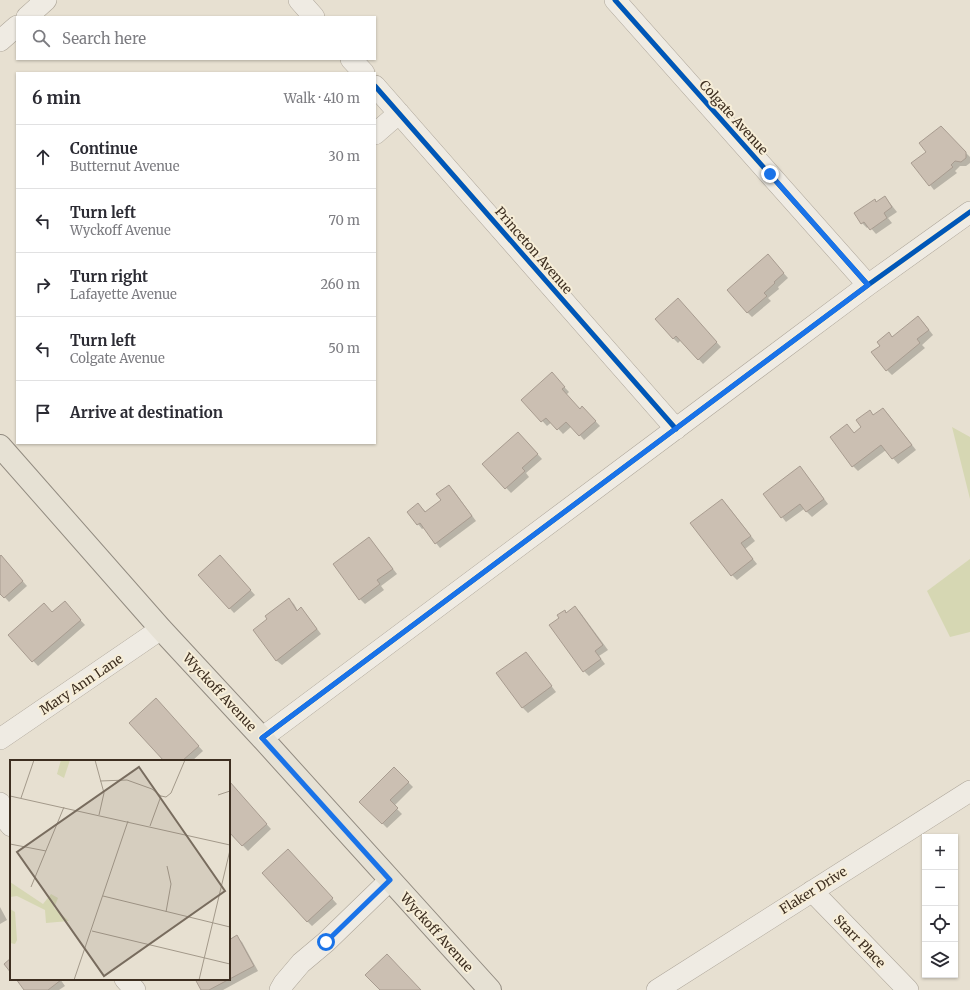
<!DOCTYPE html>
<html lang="en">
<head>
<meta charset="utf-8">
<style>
  body { margin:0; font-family:Merriweather,serif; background:#f2f2f3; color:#2b2b33 }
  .controls { position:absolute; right:12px; bottom:12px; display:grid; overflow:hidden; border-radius:0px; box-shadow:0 1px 3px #0004 }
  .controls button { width:36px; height:36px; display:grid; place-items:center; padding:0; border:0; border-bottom:1px solid #e1e1e2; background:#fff; color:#2b2b33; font:20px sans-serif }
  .stop { position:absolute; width:12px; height:12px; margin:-9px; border:3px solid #1a73e8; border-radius:50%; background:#fff }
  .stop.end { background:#1a73e8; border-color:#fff; box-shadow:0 1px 4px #0008 }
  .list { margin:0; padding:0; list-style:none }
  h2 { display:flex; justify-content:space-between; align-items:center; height:52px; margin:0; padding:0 16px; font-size:17px }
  h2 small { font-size:13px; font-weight:400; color:#7c7c81 }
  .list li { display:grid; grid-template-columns:26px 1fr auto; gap:12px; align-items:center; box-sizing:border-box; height:64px; padding:0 16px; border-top:1px solid #e1e1e2 }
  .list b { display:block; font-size:15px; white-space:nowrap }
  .list p { margin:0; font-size:13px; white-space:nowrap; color:#7c7c81 }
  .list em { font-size:13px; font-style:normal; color:#7c7c81 }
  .icon { flex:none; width:22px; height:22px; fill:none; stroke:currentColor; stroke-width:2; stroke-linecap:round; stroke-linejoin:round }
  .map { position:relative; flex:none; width:970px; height:990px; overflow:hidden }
  .search { position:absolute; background:#fff; box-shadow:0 1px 3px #0004; left:16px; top:16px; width:360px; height:44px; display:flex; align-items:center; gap:10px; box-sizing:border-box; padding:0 14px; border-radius:0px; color:#7c7c81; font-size:15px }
  .panel { position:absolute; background:#fff; box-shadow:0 1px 3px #0004; left:16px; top:72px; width:360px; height:372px; border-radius:0px }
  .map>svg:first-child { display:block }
  .green { fill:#d6d7b3 }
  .shadow { fill:#0003 }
  .building { fill:#cbbfb2; stroke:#a89c90 }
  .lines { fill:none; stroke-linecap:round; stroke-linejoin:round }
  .minor-casing { stroke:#ada599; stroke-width:22 }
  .primary-casing { stroke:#928b80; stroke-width:24 }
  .minor { stroke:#efebe3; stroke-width:21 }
  .primary { stroke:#e6e1d4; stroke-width:22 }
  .cycleway-casing { stroke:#f7eed8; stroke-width:8 }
  .cycleway { stroke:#0057b8; stroke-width:5 }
  .route { stroke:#1a73e8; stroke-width:5 }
  .labels { text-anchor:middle; stroke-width:4; stroke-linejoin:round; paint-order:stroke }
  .street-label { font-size:13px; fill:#3d2e20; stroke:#f7eed8 }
  .inset-road { fill:none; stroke:#a3998a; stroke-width:1 }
  .view { fill:#786c5e; fill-opacity:0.15; stroke:#786c5e; stroke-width:2 }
  .inset-edge { fill:none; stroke:#3d2e20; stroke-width:2 }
</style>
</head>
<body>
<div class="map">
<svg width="970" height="990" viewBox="0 0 970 990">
  <rect width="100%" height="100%" fill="#e7e0d1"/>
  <path class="green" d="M952 427 970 437V499Z
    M970 559V632L950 637 927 591Z"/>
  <path class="shadow" d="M941 128 970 157V163L966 166H960L955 171 957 173 934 190 930 185 927 152Z
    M885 197 897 212 888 218 892 223 876 234 869 226 867 228 862 223 874 200 877 202Z
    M773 261 788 278 778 287 779 289 768 298 771 301 752 317 747 312Z
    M682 304 721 347 703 364 681 340 678 343 673 338Z
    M923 322 933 335 922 345 925 348 892 375 887 370 881 346 889 334 893 338Z
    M552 374 569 392 566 395 580 410 587 412 600 426 584 440 572 426 563 434 552 422 547 426 523 400Z
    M883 409 888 414 916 450 898 464 886 450 858 471 853 466 854 433 862 428 869 411 874 416Z
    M523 438 542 459 526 473 529 477 511 493 484 464Z
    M800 468 805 473 828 504 812 517 804 509 786 522 782 517Z
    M449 486 454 491 476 521 440 548 424 528 422 529 418 524V504L426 512 442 500Z
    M722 500 727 505 755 541 745 549 757 564 737 580 732 575Z
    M373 543 397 574 381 586 384 590 365 604 360 599 334 565Z
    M0 557 6 562 27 586 9 602 0 592Z
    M224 561 255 595 234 613 199 575Z
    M289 599 294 604 298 611 301 609 306 614 321 634 282 665 277 661 254 631 269 620Z
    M69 608 85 625 38 666 9 635 52 613Z
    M575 608 580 612 608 650 599 656 605 664 589 676 584 671 560 618 565 611 567 613Z
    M530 658 556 692 528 713 523 708 497 674Z
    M160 704 203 751 192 761H165Z
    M394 768 413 787 394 806 402 814 387 828 361 802Z
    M229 784H230L234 788 271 829 248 851 229 831Z
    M293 855 337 904 312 926 307 921Z
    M0 907 7 920 0 924Z
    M237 937 242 942 258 971 223 990H202L196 979H229V941Z
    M17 979H60L65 986 59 990H25Z"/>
  <path class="building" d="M941 126 966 152V158L961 162 955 161 951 165 953 167 929 186 911 163 926 152 919 143Z
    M885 196 892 207 884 213 887 218 870 230 864 222 861 224 854 213 875 199 876 202Z
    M768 254 784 273 774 282 775 283 764 293 767 296 747 313 727 290Z
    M678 298 717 342 698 360 676 336 673 339 655 319Z
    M918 316 929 330 917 339 920 343 886 371 871 352 880 346 877 342 889 332 892 337Z
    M552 372 565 387 562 389 580 409 582 406 596 421 579 436 566 422 557 430 546 418 541 422 521 400Z
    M883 408 912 445 892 459 881 445 852 467 830 437 847 424 854 433 861 427 856 420 870 410 873 415Z
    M518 432 538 454 522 468 525 471 505 489 482 464Z
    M800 466 824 499 806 512 800 504 781 518 763 494Z
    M449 485 472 516 435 544 420 523 417 525 407 512 418 503 425 512 441 500 436 494Z
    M722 499 751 536 741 543 753 559 731 576 690 523Z
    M369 537 393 569 377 580 380 584 359 600 333 564Z
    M1 555 23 581 4 598 0 594V556Z
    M220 555 251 590 229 609 198 575Z
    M289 598 297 611 301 607 317 629 276 661 253 630 267 619 265 616Z
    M65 601 81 620 32 662 8 635 44 603 52 612Z
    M575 606 603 645 595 651 601 659 583 672 549 625 559 618 557 615 565 610 566 613Z
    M526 652 552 686 522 708 496 673Z
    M156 698 199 746 182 761H164L129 723Z
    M394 767 409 782 390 800 398 808 382 824 359 802Z
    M230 782 267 824 242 846 229 832Z
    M288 849 333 898 307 922 262 873Z
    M237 935 254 966 209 990H201L195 979H229V940Z
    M387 954 421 990H380L365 975Z
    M11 958V973L4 964Z
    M16 979H60L61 980 48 990H24Z"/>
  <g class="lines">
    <g class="minor-casing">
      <path id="minor" d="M299 0 314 17
        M615 0 868 285
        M27 17 46 0
        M0 41 17 26
        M351 59 364 73
        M375 86 676 429
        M375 134 399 113
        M262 738 868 285 970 212
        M0 739 161 629
        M0 803 7 821 11 826
        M812 891 908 990
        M125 979 135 990
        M280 990 284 983 301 963 326 942 390 880
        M657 990 970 791"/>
    </g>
    <g class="primary-casing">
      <path id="primary" d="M0 446 161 629 262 738 490 990"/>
    </g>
    <use href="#minor" class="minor"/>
    <use href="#primary" class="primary"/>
    <g class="cycleway-casing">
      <path id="cycleway" d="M615 0 868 285
        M375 86 676 429
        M262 738 868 285 970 212"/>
    </g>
    <use href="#cycleway" class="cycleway"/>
  </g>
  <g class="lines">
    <path class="route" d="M326 942 390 880 262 738 868 285 770 174"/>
  </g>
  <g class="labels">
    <g class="street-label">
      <text transform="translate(734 117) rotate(48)" y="5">Colgate Avenue</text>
      <text transform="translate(534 250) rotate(49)" y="5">Princeton Avenue</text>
      <text transform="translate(81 684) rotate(-34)" y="5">Mary Ann Lane</text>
      <text transform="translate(220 692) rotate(47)" y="5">Wyckoff Avenue</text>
      <text transform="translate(813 890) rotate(-32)" y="5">Flaker Drive</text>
      <text transform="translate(437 932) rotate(48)" y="5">Wyckoff Avenue</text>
      <text transform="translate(860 941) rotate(46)" y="5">Starr Place</text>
    </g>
  </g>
  <g transform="translate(10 760)">
    <rect width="220" height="220" fill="#e7e0d1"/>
    <path d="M51 0H60L54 18 47 14ZM0 122 33 144 41 134 48 138 44 148 59 161 36 163 35 150 7 136 0 137ZM0 149 5 152 7 180 5 184 0 183Z" fill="#d6d7b3"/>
    <path class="inset-road" d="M85 0 94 33 89 55M90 21 117 20 142 29 151 36M208 35 220 31M0 36 220 85M151 36 156 37 161 33 175 0M11 38 24 0M140 66 151 36M0 84 36 91M21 127 54 47M93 136 220 167M156 152 161 124 157 106M82 171 220 204M64 220 118 61M189 220 220 90"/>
    <path class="view" d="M129 7 215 131 94 216 7 92Z"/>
    <rect width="220" height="220" class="inset-edge"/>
  </g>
</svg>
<div class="controls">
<button>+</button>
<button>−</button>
<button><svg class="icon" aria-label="locate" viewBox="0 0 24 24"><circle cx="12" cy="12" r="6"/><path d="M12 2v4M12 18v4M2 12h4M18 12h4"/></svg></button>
<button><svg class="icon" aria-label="layers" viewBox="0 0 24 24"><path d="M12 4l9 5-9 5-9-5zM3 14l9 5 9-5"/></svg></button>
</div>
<div class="stop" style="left:326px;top:942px"></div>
<div class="stop end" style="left:770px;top:174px"></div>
<div class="search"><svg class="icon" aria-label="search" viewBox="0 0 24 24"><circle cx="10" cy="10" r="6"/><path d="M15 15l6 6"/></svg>Search here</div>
<section class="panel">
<h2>6 min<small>Walk · 410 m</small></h2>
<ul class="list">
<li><svg class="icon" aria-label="ahead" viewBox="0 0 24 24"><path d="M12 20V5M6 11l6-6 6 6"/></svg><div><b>Continue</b><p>Butternut Avenue</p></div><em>30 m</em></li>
<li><svg class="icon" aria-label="left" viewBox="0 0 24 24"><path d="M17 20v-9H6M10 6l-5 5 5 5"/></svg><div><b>Turn left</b><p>Wyckoff Avenue</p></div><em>70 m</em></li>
<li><svg class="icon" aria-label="right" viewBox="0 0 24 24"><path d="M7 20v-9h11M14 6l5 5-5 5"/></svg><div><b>Turn right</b><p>Lafayette Avenue</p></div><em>260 m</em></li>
<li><svg class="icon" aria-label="left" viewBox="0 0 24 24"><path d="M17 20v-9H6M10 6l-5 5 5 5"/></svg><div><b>Turn left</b><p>Colgate Avenue</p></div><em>50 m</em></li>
<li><svg class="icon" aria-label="arrive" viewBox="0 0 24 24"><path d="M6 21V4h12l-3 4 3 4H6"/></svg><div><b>Arrive at destination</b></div></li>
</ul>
</section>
</div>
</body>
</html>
